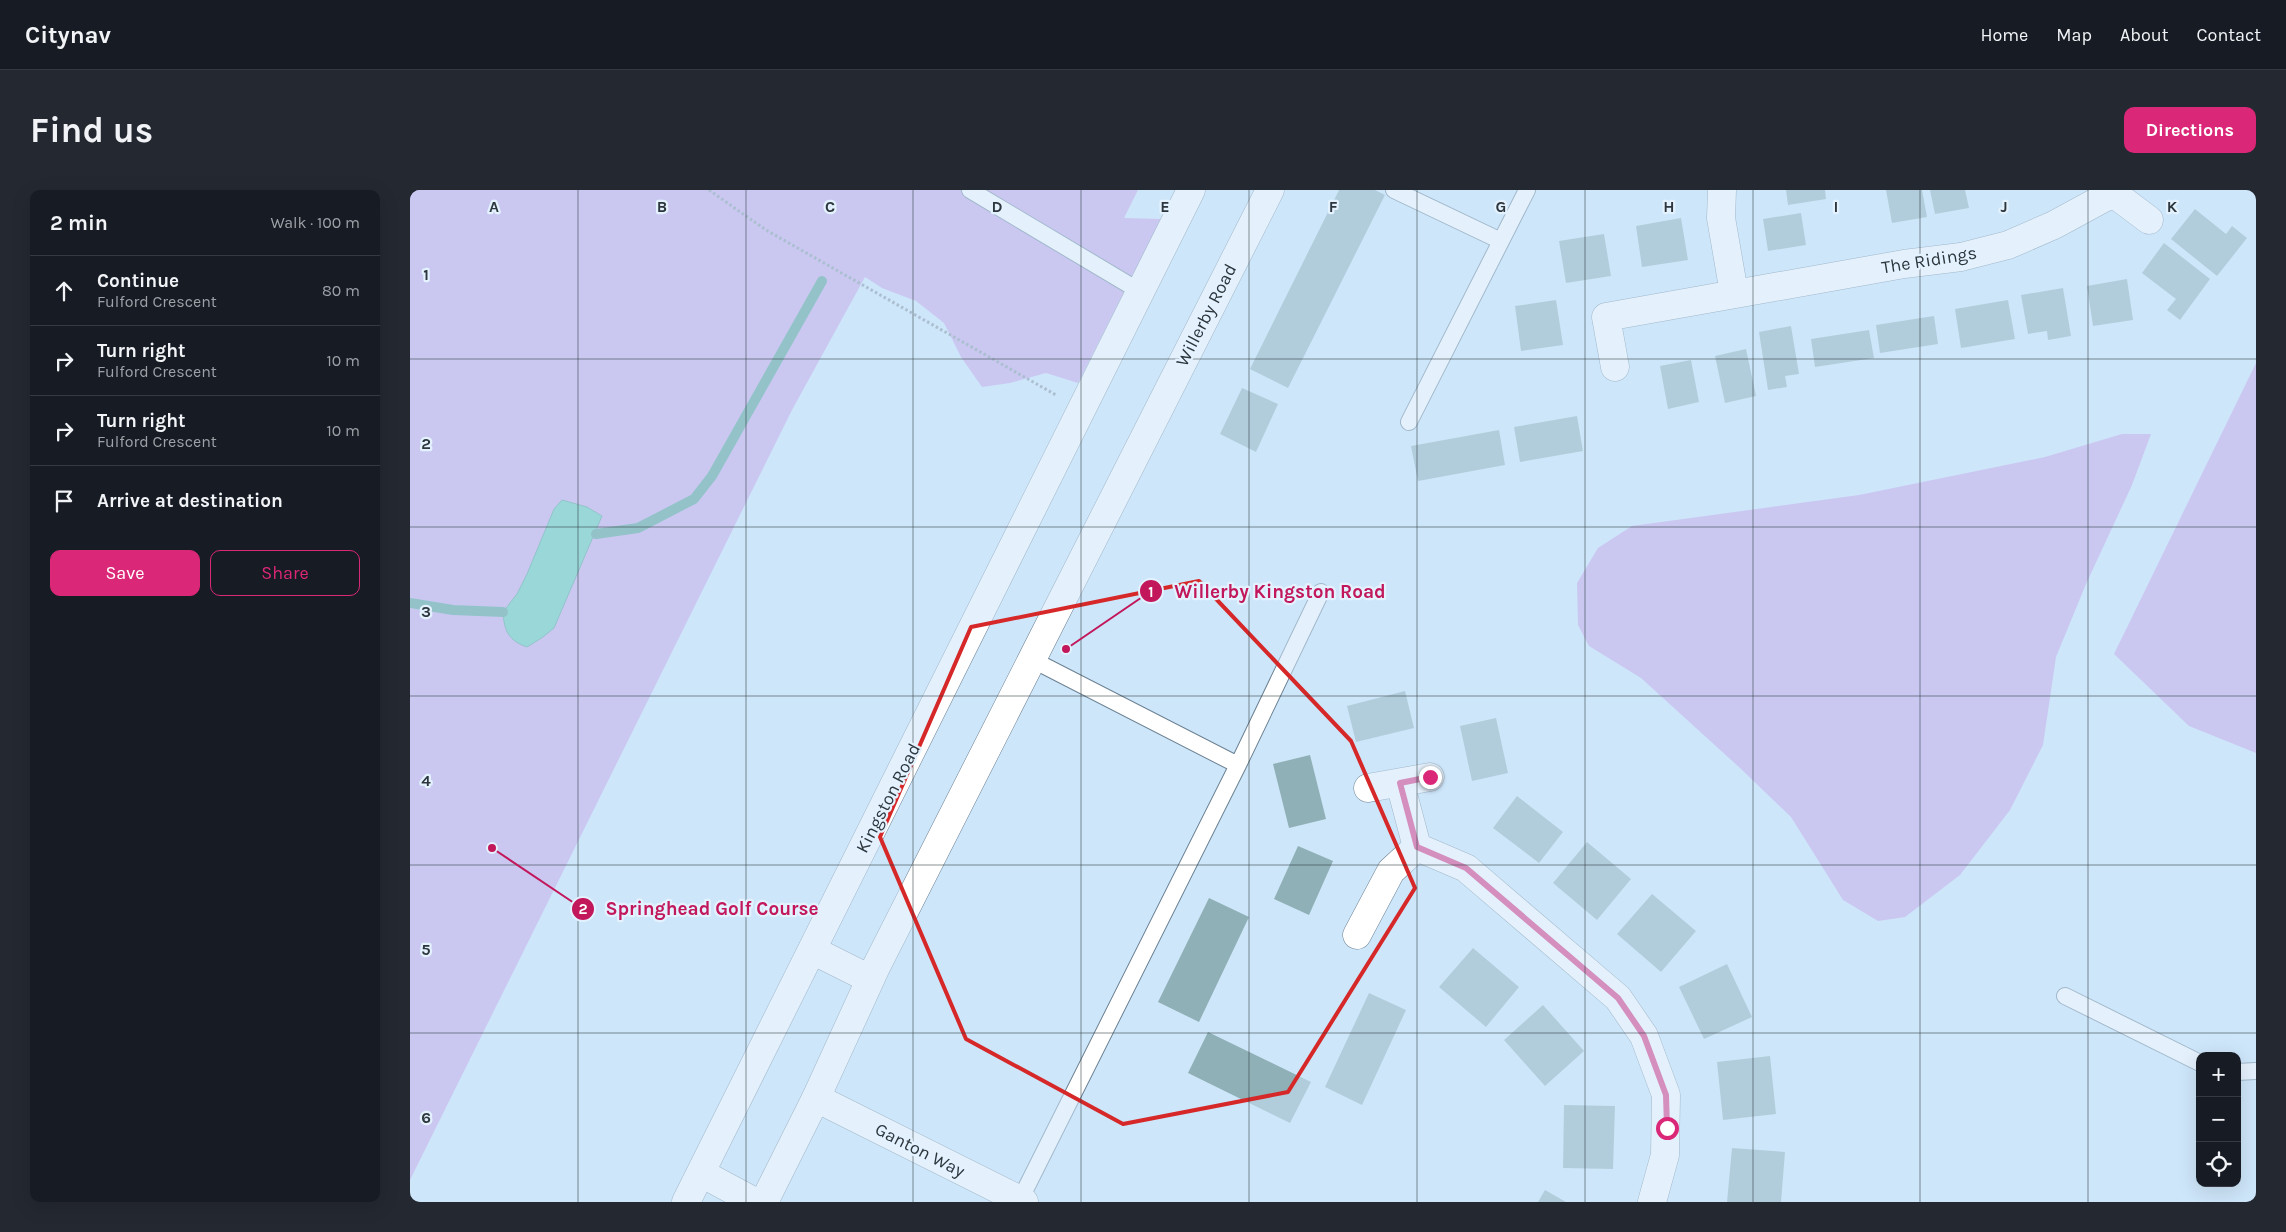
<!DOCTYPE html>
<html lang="en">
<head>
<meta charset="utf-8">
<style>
  body { margin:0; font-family:Karla,sans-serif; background:#242831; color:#f1f3f6 }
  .controls { position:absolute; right:15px; bottom:15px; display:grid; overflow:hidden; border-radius:10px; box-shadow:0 5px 20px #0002 }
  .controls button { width:45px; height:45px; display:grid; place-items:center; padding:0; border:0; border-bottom:1px solid #363941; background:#171b24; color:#f1f3f6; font:25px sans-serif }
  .stop { position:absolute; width:15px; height:15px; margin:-11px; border:4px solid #db2777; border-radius:50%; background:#fff }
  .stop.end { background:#db2777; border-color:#fff; box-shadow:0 1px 5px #0008 }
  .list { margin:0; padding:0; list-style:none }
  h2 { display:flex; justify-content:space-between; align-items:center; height:65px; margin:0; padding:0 20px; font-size:21px }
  h2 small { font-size:16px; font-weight:400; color:#9ea1a6 }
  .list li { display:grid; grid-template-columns:32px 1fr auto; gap:15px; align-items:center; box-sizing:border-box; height:70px; padding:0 20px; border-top:1px solid #363941 }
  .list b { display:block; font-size:19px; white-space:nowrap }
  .list p { margin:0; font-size:16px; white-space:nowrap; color:#9ea1a6 }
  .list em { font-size:16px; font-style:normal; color:#9ea1a6 }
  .actions { display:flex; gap:10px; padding:15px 20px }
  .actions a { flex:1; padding:11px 0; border:1px solid #db2777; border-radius:10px; text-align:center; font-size:18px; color:#db2777 }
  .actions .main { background:#db2777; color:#fff }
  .icon { flex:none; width:28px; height:28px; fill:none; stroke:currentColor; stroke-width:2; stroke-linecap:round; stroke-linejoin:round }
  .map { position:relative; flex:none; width:1846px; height:1012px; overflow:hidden; border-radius:10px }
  header { display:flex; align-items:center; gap:30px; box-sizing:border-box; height:70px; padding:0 25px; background:#171b24; border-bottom:1px solid #363941 }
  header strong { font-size:24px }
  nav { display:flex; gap:28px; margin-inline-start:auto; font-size:18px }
  .intro { display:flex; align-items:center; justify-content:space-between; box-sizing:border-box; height:120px; padding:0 30px }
  h1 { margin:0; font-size:35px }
  .button { padding:12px 22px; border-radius:10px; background:#db2777; color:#fff; font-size:18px; font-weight:700 }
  main { display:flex; gap:30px; padding:0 30px }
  aside { flex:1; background:#171b24; border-radius:10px; box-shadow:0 5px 20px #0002 }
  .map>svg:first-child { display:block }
  .green { fill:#c6a4e7 }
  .water { fill:#5ac5b2; stroke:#4c9a8f }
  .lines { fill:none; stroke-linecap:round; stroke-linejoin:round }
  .stream { stroke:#4c9a8f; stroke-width:10 }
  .building { fill:#8fb0b6 }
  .service-casing { stroke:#6c8293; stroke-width:18 }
  .minor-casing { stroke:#6c8293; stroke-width:29 }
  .tertiary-casing { stroke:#6c8293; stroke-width:29 }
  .path { stroke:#80909e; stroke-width:3; stroke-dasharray:2.5 2.5; stroke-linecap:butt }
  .service { stroke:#fff; stroke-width:16 }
  .minor { stroke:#fff; stroke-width:28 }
  .tertiary { stroke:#fff; stroke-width:28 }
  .route { stroke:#db2777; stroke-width:6 }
  .marked { fill:none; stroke:#d62828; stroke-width:4; stroke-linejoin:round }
  .grid { fill:none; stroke:#2d363d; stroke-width:1; stroke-opacity:0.55 }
  .labels { text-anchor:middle; stroke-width:4.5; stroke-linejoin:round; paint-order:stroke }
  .street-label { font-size:18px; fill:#2d363d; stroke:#e3f2fe }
  .grid-label { font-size:16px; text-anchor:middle; font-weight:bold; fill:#2d363d; stroke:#e3f2fe; stroke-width:4.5; stroke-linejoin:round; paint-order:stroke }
  .leader { fill:none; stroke:#c2185b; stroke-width:2 }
  .callout-dot { fill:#c2185b; stroke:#e3f2fe; stroke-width:2 }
  .mark-label { font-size:15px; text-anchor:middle; font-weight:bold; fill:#fff }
  .callout-label { font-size:19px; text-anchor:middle; font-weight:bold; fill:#c2185b; stroke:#e3f2fe; stroke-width:4.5; stroke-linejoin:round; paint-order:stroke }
</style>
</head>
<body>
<header>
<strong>Citynav</strong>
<nav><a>Home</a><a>Map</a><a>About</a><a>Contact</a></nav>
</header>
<div class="intro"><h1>Find us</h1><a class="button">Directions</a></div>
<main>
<aside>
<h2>2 min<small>Walk · 100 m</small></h2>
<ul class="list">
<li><svg class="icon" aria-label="ahead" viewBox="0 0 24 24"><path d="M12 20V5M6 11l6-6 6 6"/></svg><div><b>Continue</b><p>Fulford Crescent</p></div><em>80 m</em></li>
<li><svg class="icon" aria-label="right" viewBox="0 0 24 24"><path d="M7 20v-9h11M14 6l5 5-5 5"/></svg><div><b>Turn right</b><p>Fulford Crescent</p></div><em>10 m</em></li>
<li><svg class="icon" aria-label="right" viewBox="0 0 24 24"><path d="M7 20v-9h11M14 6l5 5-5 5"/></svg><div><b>Turn right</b><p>Fulford Crescent</p></div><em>10 m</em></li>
<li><svg class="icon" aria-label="arrive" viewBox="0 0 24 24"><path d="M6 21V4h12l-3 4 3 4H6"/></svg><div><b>Arrive at destination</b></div></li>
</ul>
<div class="actions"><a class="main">Save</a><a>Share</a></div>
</aside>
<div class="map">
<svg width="1846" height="1012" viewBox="0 0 1846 1012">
  <rect width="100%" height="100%" fill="#cee6fa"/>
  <path class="green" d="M0 0H728L714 28 751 29 668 193 636 183 600 193 572 197 551 167 534 133 506 111 472 98 455 87 382 220 0 990Z
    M1846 173V563L1779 536 1704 464Z
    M1712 244H1741L1722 295 1676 394 1646 467 1633 555 1600 620 1550 685 1495 727 1468 731 1433 710 1381 627 1330 578 1231 488 1179 456 1168 435 1167 393 1188 358 1222 336 1449 305 1635 267Z"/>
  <path class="water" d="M152 310 177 317 192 326 144 438 133 447 117 457C99 451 94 441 93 422L107 404 117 384 144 319Z"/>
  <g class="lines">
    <path class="stream" d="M186 344 228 338 284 309 302 286 412 91
      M0 413 43 420 93 422"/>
  </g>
  <path class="building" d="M929 0H965L975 5 878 198 840 179Z
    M1376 0H1415L1416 9 1378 15Z
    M1476 0H1512L1517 27 1482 33Z
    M1520 0H1555L1559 18 1525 24Z
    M1785 19 1816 44 1822 36 1837 48 1807 86 1761 49Z
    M1391 23 1396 55 1358 61 1353 29Z
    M1271 28 1278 70 1232 77 1226 36Z
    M1194 44 1201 86 1156 93 1149 51Z
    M1754 53 1800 89 1770 130 1757 120 1766 109 1732 83Z
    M1717 89 1723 130 1683 136 1677 96Z
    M1653 98 1661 146 1638 150 1637 141 1618 144 1611 105Z
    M1146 110 1153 155 1111 161 1105 116Z
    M1598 110 1605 149 1551 158 1545 119Z
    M1524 126 1528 154 1470 163 1466 135Z
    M1381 136 1389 184 1375 186 1377 197 1358 200 1349 142Z
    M1459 140 1464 168 1405 177 1401 149Z
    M1336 159 1346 206 1315 213 1305 166Z
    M1281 170 1289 212 1258 219 1250 176Z
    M832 198 868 214 846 262 810 244Z
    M1167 226 1173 261 1110 272 1104 237Z
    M1089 240 1095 275 1008 291 1001 256Z
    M995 501 1004 538 946 552 937 516Z
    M1086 528 1098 583 1062 591 1050 536Z
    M900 565 916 629 879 638 863 574Z
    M1107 606 1153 642 1129 673 1083 638Z
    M1177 652 1221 689 1187 730 1143 693Z
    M888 656 923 671 899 725 864 709Z
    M1242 704 1286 741 1251 782 1207 744Z
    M799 708 839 727 789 832 748 812Z
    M1063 758 1109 797 1076 837 1029 797Z
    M1317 774 1342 827 1294 849 1269 797Z
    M959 803 996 820 952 915 915 897Z
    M1133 815 1174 861 1135 896 1094 850Z
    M798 842 901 892 880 933 778 883Z
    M1360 866 1366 924 1313 930 1307 872Z
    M1154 915 1205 916 1203 979 1153 978Z
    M1322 958 1375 962 1371 1012H1317Z
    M1135 1000 1156 1012H1128Z"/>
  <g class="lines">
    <g class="service-casing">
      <path id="service" d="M560 0 731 102
        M984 0 1091 51
        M999 232 1117 0
        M621 469 828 575
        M1655 806 1790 873
        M1827 882 1846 881
        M609 1012 828 575 911 402"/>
    </g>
    <g class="minor-casing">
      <path id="minor" d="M1312 0 1311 28 1324 103
        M1704 0 1703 3 1739 30
        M1205 177 1196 127 1494 74 1551 67 1598 55 1644 35 1703 3
        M990 593 1007 657
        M958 598 1020 587
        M947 745 981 681 1007 657 1056 678 1208 808 1234 846 1256 905 1255 965 1242 1012
        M406 908 614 1012"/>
    </g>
    <g class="tertiary-casing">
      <path id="tertiary" d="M402 760 460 789
        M291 983 345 1012
        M276 1012 781 0
        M354 1012 406 908 466 777 860 0"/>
    </g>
    <path class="path" d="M299 0 356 40 646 205"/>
    <use href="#service" class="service"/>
    <use href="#minor" class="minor"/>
    <use href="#tertiary" class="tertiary"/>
  </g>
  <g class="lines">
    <path class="route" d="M1020 587 990 593 1007 657 1056 678 1208 808 1234 846 1256 905 1257 938"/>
  </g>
  <path d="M0 0H1846V1012H0ZM789 391 941 551 1005 698 878 902 713 934 556 849 470 647 561 437Z" fill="#cee6fa" fill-opacity=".55" fill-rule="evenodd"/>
  <path class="marked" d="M789 391 941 551 1005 698 878 902 713 934 556 849 470 647 561 437Z"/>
  <path class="grid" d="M168 0V1012M336 0V1012M503 0V1012M671 0V1012M839 0V1012M1007 0V1012M1175 0V1012M1343 0V1012M1510 0V1012M1678 0V1012M0 169H1846M0 337H1846M0 506H1846M0 675H1846M0 843H1846"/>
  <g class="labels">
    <g class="street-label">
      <text transform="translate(1519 70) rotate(-9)" y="6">The Ridings</text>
      <text transform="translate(796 125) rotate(-63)" y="6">Willerby Road</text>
      <text transform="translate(478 608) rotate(-63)" y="6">Kingston Road</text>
      <text transform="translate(510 960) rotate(27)" y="6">Ganton Way</text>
    </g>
  </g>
  <g class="grid-label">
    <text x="84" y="22">A</text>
    <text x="252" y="22">B</text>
    <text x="420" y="22">C</text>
    <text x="587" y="22">D</text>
    <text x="755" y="22">E</text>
    <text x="923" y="22">F</text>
    <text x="1091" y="22">G</text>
    <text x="1259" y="22">H</text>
    <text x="1426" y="22">I</text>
    <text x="1594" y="22">J</text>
    <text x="1762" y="22">K</text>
    <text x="16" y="90">1</text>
    <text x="16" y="259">2</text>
    <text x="16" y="427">3</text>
    <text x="16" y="596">4</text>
    <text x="16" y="765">5</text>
    <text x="16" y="933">6</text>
  </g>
  <path class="leader" d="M656 459L741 401M82 658L173 719"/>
  <g class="callout-dot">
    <circle cx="656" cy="459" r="5"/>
    <circle cx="82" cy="658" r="5"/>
    <circle cx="741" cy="401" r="12"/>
    <circle cx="173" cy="719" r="12"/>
  </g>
  <g class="mark-label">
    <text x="741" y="407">1</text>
    <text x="173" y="724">2</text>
  </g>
  <g class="callout-label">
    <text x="870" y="408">Willerby Kingston Road</text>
    <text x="302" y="725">Springhead Golf Course</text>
  </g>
</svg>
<div class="controls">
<button>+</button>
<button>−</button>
<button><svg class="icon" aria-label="locate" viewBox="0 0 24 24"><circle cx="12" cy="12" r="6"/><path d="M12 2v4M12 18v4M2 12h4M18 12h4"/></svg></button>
</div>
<div class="stop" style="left:1257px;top:938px"></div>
<div class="stop end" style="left:1020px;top:587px"></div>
</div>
</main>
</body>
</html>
